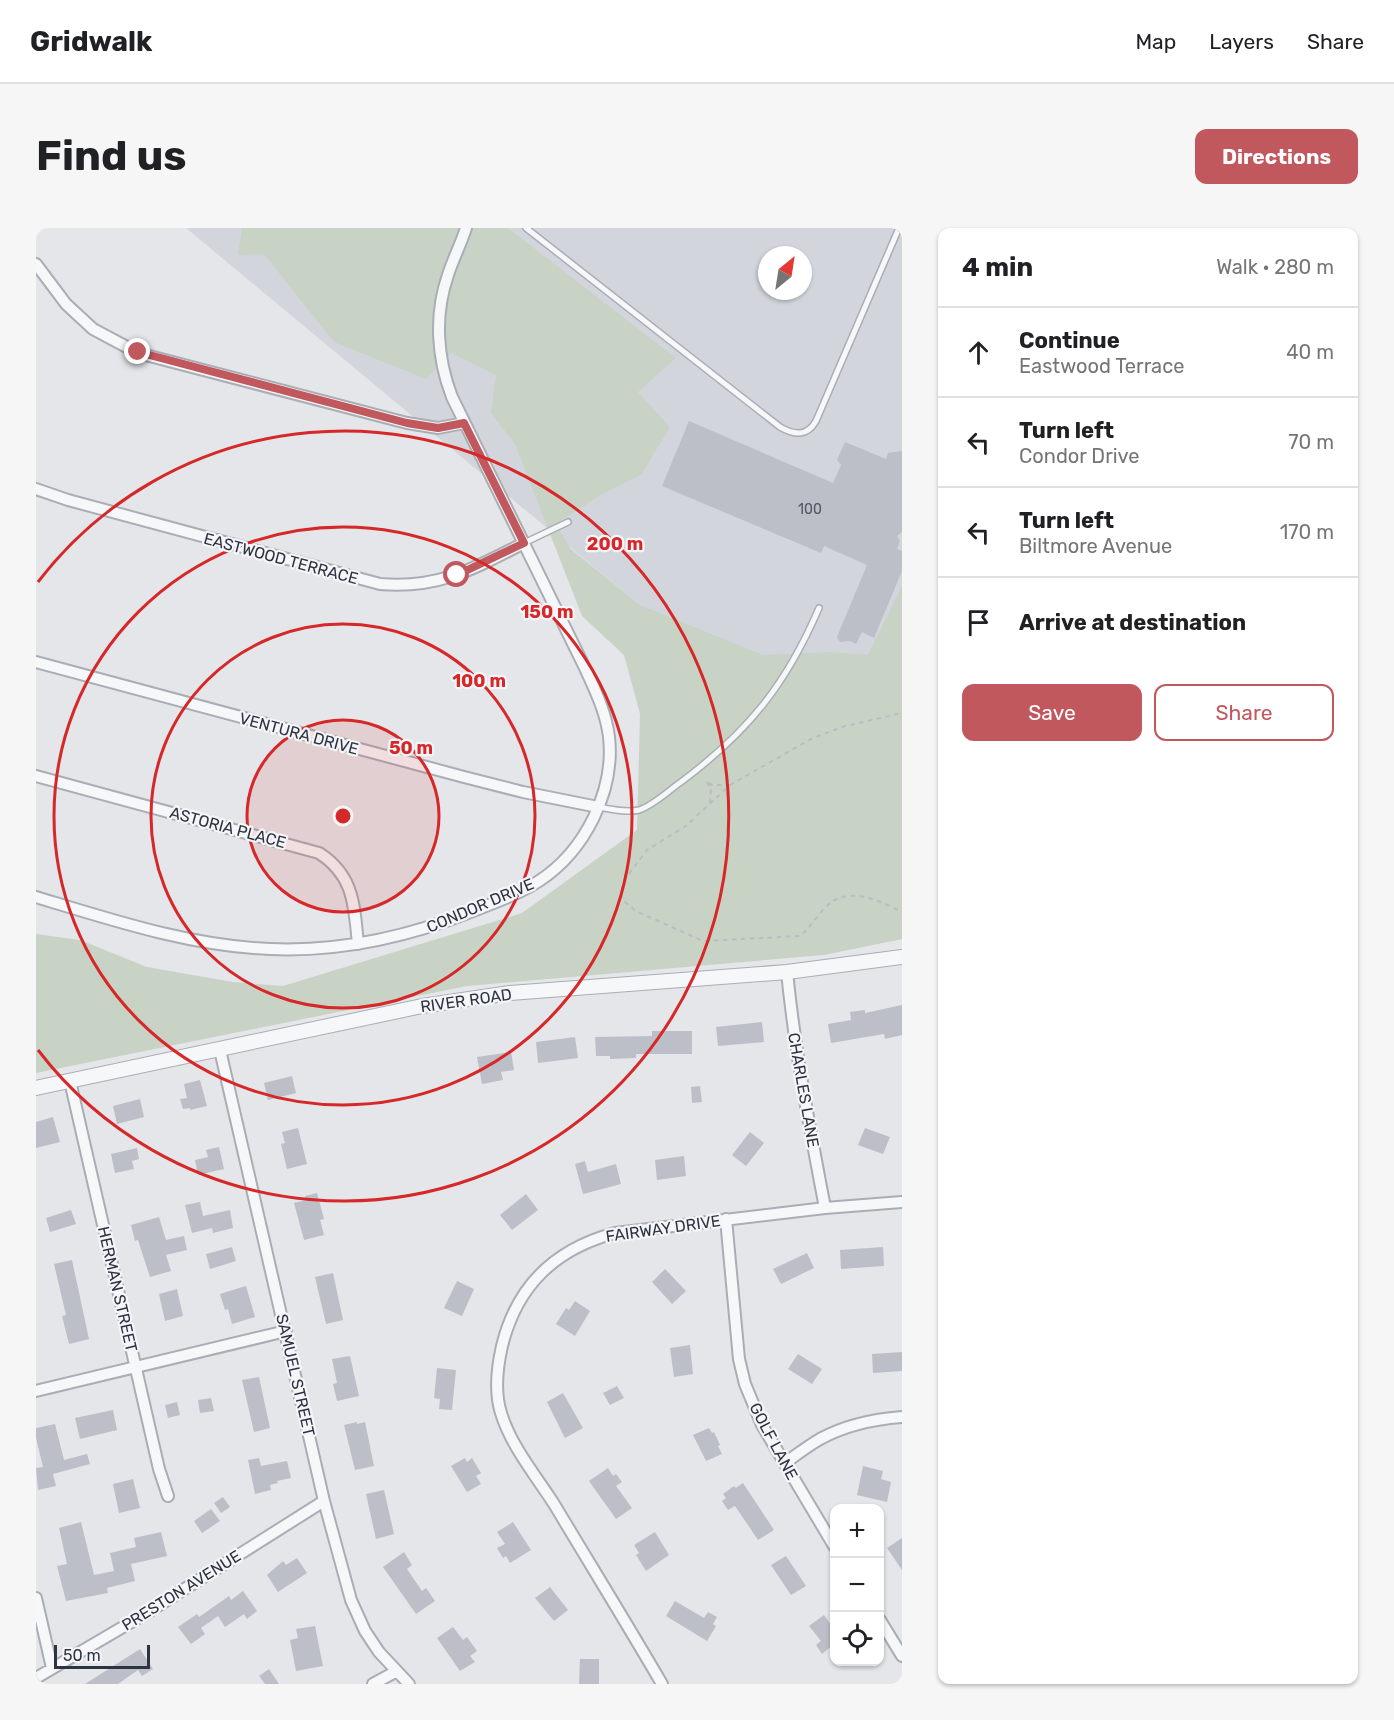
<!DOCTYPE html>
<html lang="en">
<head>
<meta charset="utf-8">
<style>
  body { margin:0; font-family:Rubik,sans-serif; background:#f6f6f6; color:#202124 }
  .controls { position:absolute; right:18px; bottom:18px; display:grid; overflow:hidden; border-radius:12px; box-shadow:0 2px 4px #0004 }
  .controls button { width:54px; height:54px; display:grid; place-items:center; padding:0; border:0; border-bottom:2px solid #e0e0e0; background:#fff; color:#202124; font:30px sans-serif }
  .compass { position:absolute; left:722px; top:18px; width:54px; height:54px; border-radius:50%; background:#fff; box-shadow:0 2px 4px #0004; rotate:30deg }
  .scale { position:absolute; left:18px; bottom:15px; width:96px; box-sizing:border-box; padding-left:6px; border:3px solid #2d3341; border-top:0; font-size:16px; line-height:21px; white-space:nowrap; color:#2d3341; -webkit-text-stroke:4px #f4f5f8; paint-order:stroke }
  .stop { position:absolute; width:18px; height:18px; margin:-14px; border:4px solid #c1585e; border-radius:50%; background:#fff }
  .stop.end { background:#c1585e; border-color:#fff; box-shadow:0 2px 6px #0008 }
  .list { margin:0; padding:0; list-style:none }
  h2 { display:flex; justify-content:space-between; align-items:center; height:78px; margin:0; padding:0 24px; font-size:26px }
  h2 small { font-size:20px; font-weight:400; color:#757577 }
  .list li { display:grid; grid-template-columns:39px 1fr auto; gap:18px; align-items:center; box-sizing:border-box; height:90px; padding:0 24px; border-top:2px solid #e0e0e0 }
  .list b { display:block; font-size:22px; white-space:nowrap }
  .list p { margin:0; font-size:20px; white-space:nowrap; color:#757577 }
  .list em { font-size:20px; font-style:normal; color:#757577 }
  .actions { display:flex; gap:12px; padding:18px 24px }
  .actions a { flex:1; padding:14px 0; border:2px solid #c1585e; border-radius:12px; text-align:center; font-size:21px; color:#c1585e }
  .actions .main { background:#c1585e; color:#fff }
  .icon { flex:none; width:33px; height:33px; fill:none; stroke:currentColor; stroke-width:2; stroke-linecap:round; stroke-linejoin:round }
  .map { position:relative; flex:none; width:866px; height:1456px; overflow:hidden; border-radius:12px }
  header { display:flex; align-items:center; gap:36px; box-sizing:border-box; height:84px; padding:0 30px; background:#fff; border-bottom:2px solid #e0e0e0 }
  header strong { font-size:28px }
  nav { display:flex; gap:33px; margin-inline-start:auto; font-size:21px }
  .intro { display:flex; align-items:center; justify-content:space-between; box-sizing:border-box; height:144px; padding:0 36px }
  h1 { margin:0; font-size:42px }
  .button { padding:15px 27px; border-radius:12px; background:#c1585e; color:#fff; font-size:21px; font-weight:700 }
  main { display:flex; gap:36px; padding:0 36px }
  aside { flex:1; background:#fff; border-radius:12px; box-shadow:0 2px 4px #0004 }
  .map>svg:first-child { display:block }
  .built { fill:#d2d5dc; fill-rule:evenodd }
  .green { fill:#c8d3c6 }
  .building { fill:#bcbfc7 }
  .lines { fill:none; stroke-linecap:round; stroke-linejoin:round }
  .service-casing { stroke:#a9adb4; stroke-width:8 }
  .minor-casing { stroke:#a9adb4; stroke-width:14 }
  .tertiary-casing { stroke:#a9adb4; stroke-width:16 }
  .path { stroke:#babcc2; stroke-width:2; stroke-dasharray:4.5 4.5; stroke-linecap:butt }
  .service { stroke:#f6f7f9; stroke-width:5 }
  .minor { stroke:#f6f7f9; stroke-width:10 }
  .tertiary { stroke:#f6f7f9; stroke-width:14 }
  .route { stroke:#c1585e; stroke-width:8 }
  .ring { fill:none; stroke:#d62828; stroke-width:3 }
  .labels { text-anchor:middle; stroke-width:4.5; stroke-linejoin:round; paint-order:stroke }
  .number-label { font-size:14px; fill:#515662 }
  .street-label { font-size:16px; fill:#2d3341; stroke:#f4f5f8 }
  .centre { fill:#d62828; stroke:#f4f5f8; stroke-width:3 }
  .ring-label { font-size:18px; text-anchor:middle; font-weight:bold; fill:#d62828; stroke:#f4f5f8; stroke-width:4.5; stroke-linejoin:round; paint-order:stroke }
</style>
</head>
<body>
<header>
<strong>Gridwalk</strong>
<nav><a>Map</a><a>Layers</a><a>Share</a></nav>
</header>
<div class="intro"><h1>Find us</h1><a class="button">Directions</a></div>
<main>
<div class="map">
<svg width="866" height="1456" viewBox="0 0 866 1456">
  <rect width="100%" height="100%" fill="#e4e6ea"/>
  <path class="built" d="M150 0H866V711L787 727 647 413ZM731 27H767V63H731Z"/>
  <path class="green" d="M206 0H472L640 130 602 164 634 199 605 247 566 266 520 296 535 321 604 377 727 427 795 424 832 427 866 358V711L787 727 431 758 0 845V706L44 712 111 739 197 754 247 758 486 685 601 602 604 486 588 427 546 388 479 216 455 185 460 147 415 125 390 151 298 114 228 26 202 27Z"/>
  <path class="building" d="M653 193 797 255 805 237 801 232 809 214 850 231 852 225 866 223V304L861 308 864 313 861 321 866 323V343L838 410 826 404 820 416 814 413 804 414 801 409 831 337 788 318 785 325 626 258Z
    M866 777V807L849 811 848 806 795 815 792 796 815 792 814 784 829 782V785Z
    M726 794 728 814 682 818 680 799Z
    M616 803H656V826H600V830L574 831V828H560L559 809 616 808Z
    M539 809 542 830 502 835 500 814Z
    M475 824 478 842 465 844 467 852 446 856 441 829Z
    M256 848 260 865 232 872 228 855Z
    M164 852 171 878 154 882V880L147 881 144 871 151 870 148 856Z
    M664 858 666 874 656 875 655 859Z
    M104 871 108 889 81 896 77 878Z
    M17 889 24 914 0 920V894Z
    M262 900 271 936 251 941 245 916 249 915 246 904Z
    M829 900 854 909 847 926 822 917Z
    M714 904 728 915 710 938 696 927Z
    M183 919 188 941 162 947 159 932 172 929 170 922Z
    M101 920 103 931 96 933 98 941 79 945 75 926Z
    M648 928 650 948 621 952 619 932Z
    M549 933 552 944 580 936 585 956 547 966 539 936Z
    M281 965 288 991 284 992 288 1007 268 1012 258 975 270 972 269 968Z
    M490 966 502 982 476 1002 464 987Z
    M164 974 167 988 194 982 197 1000 177 1005 176 1000 156 1005 149 977Z
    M35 982 40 996 14 1004 10 990Z
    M123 989 130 1012 148 1008 151 1022 130 1027 135 1043 114 1049 102 1012 99 1013 95 997Z
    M196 1019 200 1033 174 1041 170 1026Z
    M847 1019 848 1038 805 1041 804 1022Z
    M771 1025 778 1040 745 1056 737 1041Z
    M36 1032 53 1111 33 1116 26 1088 30 1087 18 1036Z
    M629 1041 650 1063 636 1076 616 1054Z
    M297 1045 307 1092 290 1096 279 1049Z
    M421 1053 438 1061 426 1088 408 1080Z
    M210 1058 219 1089 196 1096 192 1081 189 1082 184 1066Z
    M141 1061 147 1088 129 1093 123 1066Z
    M539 1073 554 1083 539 1108 520 1096 530 1080 533 1082Z
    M654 1117 657 1146 638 1149 634 1120Z
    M866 1124V1143L837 1145 836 1126Z
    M762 1126 786 1141 776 1156 752 1141Z
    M314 1128 323 1168 301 1173 297 1156 301 1155 296 1131Z
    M401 1140 420 1142 416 1182 403 1181 404 1171 398 1170Z
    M223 1149 234 1200 218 1204 206 1152Z
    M581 1158 588 1170 574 1177 567 1165Z
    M527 1165 547 1200 529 1210 511 1174Z
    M175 1170 178 1183 164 1185 162 1172Z
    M141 1174 144 1187 132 1190 129 1177Z
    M77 1182 81 1202 44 1211 39 1190Z
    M321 1194V1196L329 1194 338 1238 319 1242 308 1197Z
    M19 1196 28 1232 51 1226 54 1236 17 1246 20 1258 2 1262 0 1240 7 1239 0 1210V1200Z
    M673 1200 676 1205 678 1204 684 1217 682 1218 686 1226 670 1233 657 1207Z
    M223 1230 225 1238 251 1233 255 1250 241 1253 242 1255 234 1257 235 1262 219 1266 212 1232Z
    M429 1230 431 1234 436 1230 445 1245 440 1248 445 1256 431 1264 415 1238Z
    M827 1238 847 1243 845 1251 855 1254 851 1274 821 1267Z
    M572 1240 577 1248 580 1246 586 1254 580 1258 596 1280 580 1291 553 1253Z
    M97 1251 104 1280 83 1285 77 1256Z
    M707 1255 738 1302 722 1312 699 1278 692 1282 686 1273 690 1270 687 1266 698 1258 700 1260Z
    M348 1262 358 1306 340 1311 330 1266Z
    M187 1269 194 1279 185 1285 178 1275Z
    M175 1281 184 1293 166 1305 158 1293Z
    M45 1294 58 1347 78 1343 74 1325 100 1319 98 1310 125 1304 131 1328 95 1336 99 1353 71 1360 72 1365 30 1373 21 1338 31 1336 23 1300Z
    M477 1294 495 1322 474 1335 470 1328 467 1330 461 1320 469 1316 461 1304Z
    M619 1304 633 1327 610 1343 600 1327 603 1325 598 1317Z
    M866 1310V1342L851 1320Z
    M368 1324 376 1337 371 1341 386 1363 390 1360 399 1373 380 1386 347 1339Z
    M750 1328 770 1358 755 1367 735 1337Z
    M261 1330 271 1345 242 1364 231 1347 247 1333 250 1337Z
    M514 1359 532 1382 518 1393 499 1370Z
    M207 1363 221 1383 211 1391 208 1386 189 1399 182 1388 165 1400 169 1406 155 1416 142 1399 161 1386 163 1389 193 1368 195 1372Z
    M639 1373 668 1390 672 1384 681 1389 677 1396 680 1398 671 1413 630 1388Z
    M788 1387 798 1401V1416L786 1426 780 1417 785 1413 773 1398Z
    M279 1398 287 1438 260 1443 254 1412 262 1410 260 1401Z
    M417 1399 427 1412 431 1409 441 1423 434 1428 439 1434 424 1443 401 1410Z
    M104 1421 117 1441 106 1448 102 1442 82 1456H49Z
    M544 1431H563V1456H543Z
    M233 1441 243 1456H229L223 1448Z"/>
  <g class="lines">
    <g class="service-casing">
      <path id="service" d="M490 0 744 199C758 207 771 209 780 193L863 0
        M488 315 532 294
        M562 579C575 581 590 585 603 582 618 577 632 563 645 554 712 504 750 457 783 380"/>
    </g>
    <g class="minor-casing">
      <path id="minor" d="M0 36 30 76 57 101 102 125 371 195 402 200 428 195
        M0 261 32 272 344 356C403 361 437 341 488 315
        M0 434 428 549 487 564 562 579
        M0 548 283 625C319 648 318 679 322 716
        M0 669C76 692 154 718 234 721 304 724 372 709 437 683 460 674 483 666 503 653 549 623 579 563 573 509 570 484 559 462 549 440L416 169C401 130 398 87 412 47 417 31 425 16 430 0
        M751 744C759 824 774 901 789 980
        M184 822 288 1273 315 1372 329 1403 343 1424 373 1456
        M34 853 123 1241 132 1268
        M690 991 703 1131 709 1156 726 1197 798 1318
        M0 1163 250 1103
        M749 1235C760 1227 772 1218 784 1211 808 1198 839 1191 866 1189
        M0 1370 16 1440
        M844 1392 866 1428
        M0 1450 109 1386 288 1273
        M337 1456 361 1443
        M626 1456C591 1396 554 1336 518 1276 500 1248 475 1218 465 1185 458 1163 461 1140 466 1118 481 1057 519 1021 579 1005L789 980 866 974"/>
    </g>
    <g class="tertiary-casing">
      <path id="tertiary" d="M0 860 386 778 474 765 751 744 866 729"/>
    </g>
    <path class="path" d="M694 557 775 511 806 499 866 485
      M674 575 675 560 670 553 676 557H694L650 598 611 622 589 651 585 671 600 683 667 713 764 708C776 698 785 681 797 673 819 660 846 674 866 684"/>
    <use href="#service" class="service"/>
    <use href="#minor" class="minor"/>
    <use href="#tertiary" class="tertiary"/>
  </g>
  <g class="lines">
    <path class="route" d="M102 124 371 195 402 200 428 195 488 315 421 347"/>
  </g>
  <circle cx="307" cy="588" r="96" fill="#d62828" fill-opacity=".12"/>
  <g class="ring">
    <circle cx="307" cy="588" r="96"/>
    <circle cx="307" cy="588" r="192"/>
    <circle cx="307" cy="588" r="289"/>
    <path d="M2 354A385 385 0 1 1 2 822"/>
  </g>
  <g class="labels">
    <g class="number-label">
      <text x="774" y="286">100</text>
    </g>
    <g class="street-label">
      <text transform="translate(245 330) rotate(15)" y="6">EASTWOOD TERRACE</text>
      <text transform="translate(263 505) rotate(15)" y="6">VENTURA DRIVE</text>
      <text transform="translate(192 599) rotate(15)" y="6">ASTORIA PLACE</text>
      <text transform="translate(444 677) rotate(-23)" y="6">CONDOR DRIVE</text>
      <text transform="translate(430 772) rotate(-8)" y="6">RIVER ROAD</text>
      <text transform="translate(768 862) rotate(80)" y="6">CHARLES LANE</text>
      <text transform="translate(627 1000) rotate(-8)" y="6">FAIRWAY DRIVE</text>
      <text transform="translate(82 1061) rotate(77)" y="6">HERMAN STREET</text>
      <text transform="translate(260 1147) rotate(77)" y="6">SAMUEL STREET</text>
      <text transform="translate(738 1213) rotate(62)" y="6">GOLF LANE</text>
      <text transform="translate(145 1362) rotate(-32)" y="6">PRESTON AVENUE</text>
    </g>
  </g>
  <circle cx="307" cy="588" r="9" class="centre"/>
  <g class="ring-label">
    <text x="579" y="322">200 m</text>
    <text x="511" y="390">150 m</text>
    <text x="443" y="459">100 m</text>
    <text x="375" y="526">50 m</text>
  </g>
</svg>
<div class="controls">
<button>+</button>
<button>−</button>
<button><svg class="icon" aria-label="locate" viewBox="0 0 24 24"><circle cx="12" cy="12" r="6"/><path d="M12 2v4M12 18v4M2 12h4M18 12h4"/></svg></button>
</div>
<svg class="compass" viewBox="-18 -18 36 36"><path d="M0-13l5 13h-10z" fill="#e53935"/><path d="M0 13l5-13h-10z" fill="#757577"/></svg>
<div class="scale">50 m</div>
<div class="stop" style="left:421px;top:347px"></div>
<div class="stop end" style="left:102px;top:124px"></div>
</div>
<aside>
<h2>4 min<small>Walk · 280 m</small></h2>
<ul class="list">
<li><svg class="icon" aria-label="ahead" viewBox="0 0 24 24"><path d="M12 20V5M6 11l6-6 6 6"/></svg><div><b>Continue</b><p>Eastwood Terrace</p></div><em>40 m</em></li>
<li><svg class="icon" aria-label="left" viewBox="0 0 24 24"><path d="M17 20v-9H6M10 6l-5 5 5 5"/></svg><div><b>Turn left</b><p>Condor Drive</p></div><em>70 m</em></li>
<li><svg class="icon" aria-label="left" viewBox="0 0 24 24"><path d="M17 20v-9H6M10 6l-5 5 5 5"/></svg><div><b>Turn left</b><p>Biltmore Avenue</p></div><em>170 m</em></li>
<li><svg class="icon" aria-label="arrive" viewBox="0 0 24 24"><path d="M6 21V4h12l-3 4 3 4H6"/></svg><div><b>Arrive at destination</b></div></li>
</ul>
<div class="actions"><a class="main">Save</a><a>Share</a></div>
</aside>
</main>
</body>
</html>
